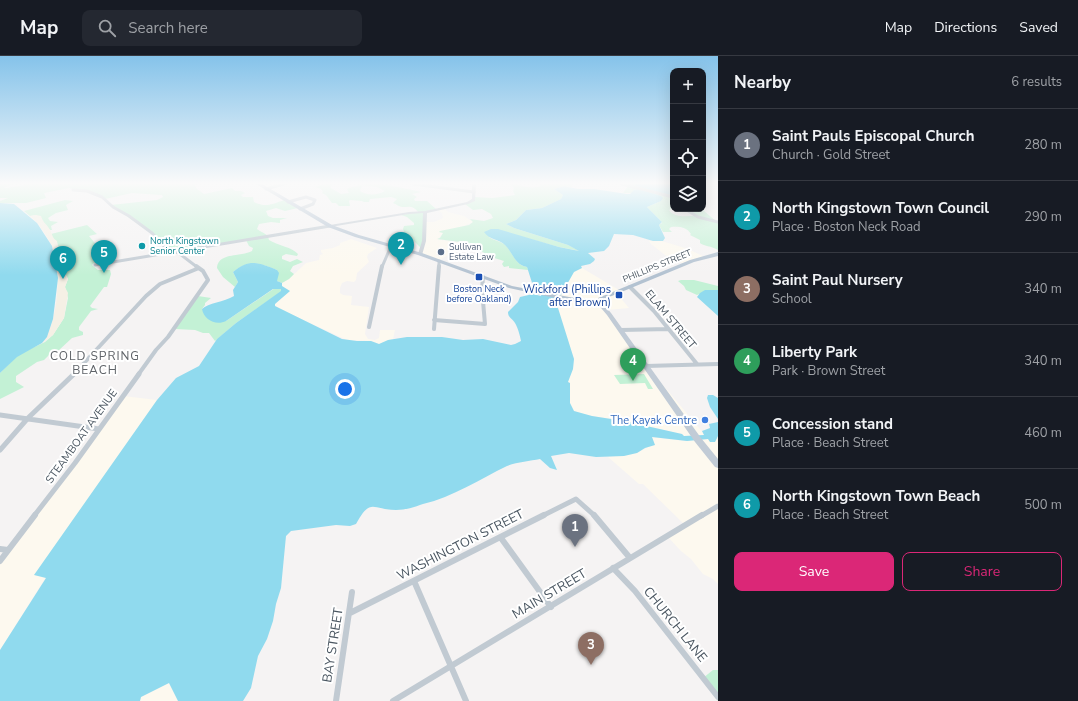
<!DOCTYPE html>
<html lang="en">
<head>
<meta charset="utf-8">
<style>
  body { margin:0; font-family:"Nunito Sans",sans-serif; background:#242831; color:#f1f3f6 }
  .controls { position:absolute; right:12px; top:12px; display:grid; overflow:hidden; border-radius:8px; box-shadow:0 4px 16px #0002 }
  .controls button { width:36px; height:36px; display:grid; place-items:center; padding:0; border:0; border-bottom:1px solid #363941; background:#171b24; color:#f1f3f6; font:20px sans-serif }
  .you { position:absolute; left:345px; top:333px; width:14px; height:14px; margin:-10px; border:3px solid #fff; border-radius:50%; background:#1a73e8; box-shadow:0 0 0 6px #1a73e833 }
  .badge { display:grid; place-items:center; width:26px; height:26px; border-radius:50%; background:#db2777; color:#fff; font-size:13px; font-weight:700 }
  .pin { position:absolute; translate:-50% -33px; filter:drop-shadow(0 1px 2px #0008) }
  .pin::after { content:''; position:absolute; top:21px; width:14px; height:12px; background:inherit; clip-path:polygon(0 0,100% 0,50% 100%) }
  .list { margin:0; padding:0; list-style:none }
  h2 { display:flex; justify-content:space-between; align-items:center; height:52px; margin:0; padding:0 16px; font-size:17px }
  h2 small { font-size:13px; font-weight:400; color:#9ea1a6 }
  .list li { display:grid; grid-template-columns:26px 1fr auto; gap:12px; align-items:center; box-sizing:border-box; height:72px; padding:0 16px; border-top:1px solid #363941 }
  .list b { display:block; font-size:15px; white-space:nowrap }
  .list p { margin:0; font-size:13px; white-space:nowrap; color:#9ea1a6 }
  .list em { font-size:13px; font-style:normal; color:#9ea1a6 }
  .actions { display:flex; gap:8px; padding:12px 16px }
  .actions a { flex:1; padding:9px 0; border:1px solid #db2777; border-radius:8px; text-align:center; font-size:14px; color:#db2777 }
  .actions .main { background:#db2777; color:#fff }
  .icon { flex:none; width:22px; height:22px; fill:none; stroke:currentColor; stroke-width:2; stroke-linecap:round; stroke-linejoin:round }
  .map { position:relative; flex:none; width:718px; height:645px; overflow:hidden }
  header { display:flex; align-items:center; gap:24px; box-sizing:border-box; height:56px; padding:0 20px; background:#171b24; border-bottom:1px solid #363941 }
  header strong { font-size:19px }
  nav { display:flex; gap:22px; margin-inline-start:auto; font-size:14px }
  .search { width:280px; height:36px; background:#242831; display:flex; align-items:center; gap:10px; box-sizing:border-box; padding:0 14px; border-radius:8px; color:#9ea1a6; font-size:15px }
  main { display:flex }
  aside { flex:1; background:#171b24 }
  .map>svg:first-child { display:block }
  .commercial { fill:#fdf9ef }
  .green { fill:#c3f1d5; fill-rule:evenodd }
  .sand { fill:#f5f0e5 }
  .water { fill:#90daee }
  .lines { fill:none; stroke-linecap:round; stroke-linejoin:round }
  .minor-far3 { stroke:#c1cad2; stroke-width:3 }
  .minor-far2 { stroke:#c1cad2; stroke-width:4 }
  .minor-far1 { stroke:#c1cad2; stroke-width:5 }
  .minor { stroke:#c1cad2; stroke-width:6 }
  .tertiary { fill:#c1cad2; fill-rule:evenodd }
  .secondary { fill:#c1cbd6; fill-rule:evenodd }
  .primary { fill:#b3c2d1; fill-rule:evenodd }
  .culture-dot { fill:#0f9aa8; stroke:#fff; stroke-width:1.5 }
  .service-dot { fill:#5c6f8a; stroke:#fff; stroke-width:1.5 }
  .transit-dot { fill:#1a4fb4; stroke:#fff; stroke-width:1.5 }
  .shop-dot { fill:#3f7fe0; stroke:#fff; stroke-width:1.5 }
  .labels { text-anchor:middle; stroke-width:4; stroke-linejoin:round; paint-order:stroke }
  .far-culture-label { font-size:9px; fill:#0d838f; stroke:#fff; text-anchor:start }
  .far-service-label { font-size:9px; fill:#4e5e75; stroke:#fff; text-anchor:start }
  .far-street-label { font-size:9px; fill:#4a5661; stroke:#fff }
  .far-transit-label { font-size:9px; fill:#164399; stroke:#fff }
  .transit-label { font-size:11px; fill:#164399; stroke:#fff; text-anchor:end }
  .street-label { font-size:11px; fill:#4a5661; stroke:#fff }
  .shop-label { font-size:11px; fill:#366cbe; stroke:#fff; text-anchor:end }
  .neighbourhood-label { font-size:12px; letter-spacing:1px; fill:#5f6368; stroke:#fff }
  .near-street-label { font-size:13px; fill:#4a5661; stroke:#fff }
</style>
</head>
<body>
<header>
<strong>Map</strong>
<div class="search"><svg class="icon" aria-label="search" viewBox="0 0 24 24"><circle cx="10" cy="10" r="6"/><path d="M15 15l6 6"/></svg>Search here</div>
<nav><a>Map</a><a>Directions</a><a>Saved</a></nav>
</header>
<main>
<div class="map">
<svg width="718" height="645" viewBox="0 0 718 645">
  <rect width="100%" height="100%" fill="#f5f3f3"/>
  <path class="commercial" d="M444 152 448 156 464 160 473 166 464 170 440 176 443 177 438 183 440 184 460 186 457 191 451 194 452 197 439 204 420 197 425 166H434L443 162 442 157 436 153Z
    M351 183 377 192 368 198 367 201 369 206 357 217 356 224 354 226 347 225 342 227 340 232V237L343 239 352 240 351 249 369 251 365 278 368 283 375 284 379 282 380 274H395L393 283 379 288 371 285 347 284 299 262 278 252 274 248 290 235 281 230 282 227 289 223 306 207 319 204 320 199 323 198 321 196V194L333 192 340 189V187Z
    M649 185H662L688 193 705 201 682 207 665 199 651 188Z
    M582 212 619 234 618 239 629 252 607 254 647 310 705 379 683 380 682 378 624 365 586 359 574 355 570 351V327L567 326 568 323 573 313 574 303 562 270 557 248 560 245 559 243V238H561L571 219 576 214Z
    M123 340 157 344 35 519 46 521 0 594V506Z
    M718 380V528L713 523 703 518 691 503 681 495 667 480 685 469 643 428H639L608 401 637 397 650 390 651 381 686 385 708 383Z
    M169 627 178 645H140L141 641Z"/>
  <path class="green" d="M0 128H13L4 132H6L31 128H194L197 133 204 138 232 132 235 135H241L245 137 241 139 243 141H253L254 146C266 152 273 148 284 144L298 152 285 155 276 152 266 155 268 160 273 162H287L280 164V167L271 166 259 168 257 173C263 178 268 177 269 184 279 190 292 191 298 198L297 200 286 198 282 200V203L290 206 297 203 303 206 293 210 290 215 294 218 289 223 282 227 277 225V214C260 207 249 203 233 216L238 226 235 231 223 221 217 212C218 196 242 201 252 195L253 192 249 190 246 184 175 195 165 190 158 182 111 149 157 144 163 141 162 139 132 137 105 143 102 140 69 132 44 137 46 142 26 147H0V145L8 142H0Z
    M324 128H336L331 130V132L341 138 349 137 347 133 349 132C373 124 397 131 421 136L412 138 417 141 414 143 415 145H427L436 153 427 155 421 192 414 185 401 181 405 178 403 173 404 170 414 169V167L407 161 401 159 418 156C413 149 409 151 402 151 400 151 396 148 393 147L397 143 391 141 370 143 369 146H364L362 145 350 144 349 145 350 150H339L336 147H332L326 139 322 137 323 136 321 133 315 131ZM362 129 377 131 385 135C378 139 367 140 360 135Z
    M510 128C520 128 530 134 540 130V128H571L572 131 564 130 554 133 563 139 561 143 542 152 526 154 516 164 506 168 514 172 568 189 580 195 559 191 494 173 489 181C493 184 499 185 504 188 513 195 514 209 527 211L528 214 509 212V210L504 211 502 208 504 205 491 201 487 203 488 200C484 195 481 196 476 195 470 194 467 191 461 195L454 194 460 186 437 183 440 182 443 177 439 176 440 175 469 169 473 166 470 163 484 165 493 162 491 158 482 153 473 154 465 148 475 141 492 142 515 139 513 135 514 132Z
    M623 128H635L673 140V152L669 154C674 162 686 160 694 160L685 153H701L703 154 718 167V194C712 190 703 190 700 187V184L690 179 691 178C687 171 678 170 671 171L669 173 672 176H663L659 169 662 167 661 165 647 151 659 146 662 143 631 137H623L628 130Z
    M65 144 73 145 66 149 68 154 56 157 48 162 50 165 58 166 51 170 52 174H50L36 159 30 160 24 155Z
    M87 169 97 178 89 180 103 197 106 204 94 207 92 209 98 214H110L111 218 107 231H104L90 250 92 252 98 253 91 255 79 271V274L83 276V279L72 282 58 295 49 299 44 304 37 306 16 320V326L24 331 0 343V317L16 301 24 296 45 286 53 279 64 262 68 242 65 231 68 223C63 214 66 208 64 200 62 194 58 194 57 186L53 183 51 178Z
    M681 224H694L718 230V234H709L697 239 686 234 684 230 678 225Z
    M275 232 281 233 282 235 236 267 215 285 209 277H203L195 274 175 273 198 240 211 242 205 247V249L202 253 226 265Z
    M644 318 653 333H648L645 327 620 328 614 319Z
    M713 614H718V645L703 622Z"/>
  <path class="sand" d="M36 159 41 160C43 167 47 168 50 174 53 179 52 182 57 185 58 197 69 204 64 216L68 223 65 231 68 237 64 262 53 279 42 287C59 265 62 214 51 189 47 179 38 167 30 160Z"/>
  <path class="water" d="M635 128H673V140L636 130Z
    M564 130 578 133H594L627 138H630L634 134 639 133 661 140 663 142 661 145 647 151 662 166 659 169 665 182 663 185H653L633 179 614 178 609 190 604 195 588 197 595 203 594 205 590 208 581 210 582 212 574 216 561 239 559 238V243L560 244 557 248 558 252 574 303 573 313 568 326 570 327V347L574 355 592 360 624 365 682 378 684 380 704 379 702 375 710 372 709 368 718 366V380L715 386H710L708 383 687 385 652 381 655 389 645 392 637 397 624 400 596 401 569 397 551 400 557 414 550 412 540 403C530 405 517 406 507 410 480 423 453 441 423 448 415 451 405 454 396 454 372 454 371 441 356 468L350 470 336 469 291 475 286 480 281 532 276 548 273 565 267 583 258 600 251 632 243 645H178L169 627 141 641 140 645H0V594L46 522 34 519 157 344 176 322 199 310 217 283 236 267 281 235V233H273L226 265C216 270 204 264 202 253 208 247 224 246 234 240L233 234 238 226 233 216C250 202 259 207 277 214L279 217 277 225 282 227V230L290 235 275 248V250L342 283 357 285H371L379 288 388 284 407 281H442L463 284 483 283 511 289 515 288 521 285C520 280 518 272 515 267 513 263 508 262 508 256L518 246 520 241 533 238 541 240 542 235 534 233 527 211C515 209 513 197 505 189 499 183 489 184 484 176L491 173H498L559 191 579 195 568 189 514 172 506 168 516 164 526 154 542 152 561 143 563 139 554 133Z
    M0 147 14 148 37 167 52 190 58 222 53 263 47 281 42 287 17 301 0 317Z
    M705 234H718V260L697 241 700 237Z
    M708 339H713L718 342V363L710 351 707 342Z"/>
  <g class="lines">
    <path class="minor-far3" d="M413 128 474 136
      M622 128 673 141
      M266 133 284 128
      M73 134 87 135 102 141 113 151 129 160 152 177 164 190 176 195 197 211
      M288 146 306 141 315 144 313 148 300 153
      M685 153 698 161 718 166
      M95 209 330 170
      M382 211 391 190
      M439 211V205"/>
    <path class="minor-far2" d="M630 231 654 255 697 308
      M434 264 485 268 482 234 483 221
      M369 271 382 210
      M434 273 439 210
      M621 274 669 273
      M646 310 718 308
      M73 319 146 240 160 228 199 212
      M138 319 156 294 168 281 208 224 203 215 196 210"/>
    <path class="minor-far1" d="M0 359 99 373
      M0 394 28 362 74 318
      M34 460 75 407 139 318
      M542 460 576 443 595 460
      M701 460 718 450"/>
    <path class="minor" d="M594 459 630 502
      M501 482 551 551
      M0 493 8 494
      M0 505 35 459
      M613 512 635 535 718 641
      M414 525 466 645
      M350 557 544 459
      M336 645 352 536
      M393 645 702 459"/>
    <path class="tertiary" d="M472 128H476L475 145 468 148 427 157 426 185 422 199 418 198 422 185 423 157 409 158 330 171 328 170 330 169 409 156 425 155 467 146 472 143Z"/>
    <path class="secondary" d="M599 244 601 245 611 257 701 382 718 403V412L715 411 695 386 607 259 596 246Z"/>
    <path class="primary" d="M256 128H262L332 169 359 179 422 197 512 230 569 241 598 244V242L690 204 718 196V200L694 206 602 244 604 245V247L569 245 509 232 418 199 355 181 328 171Z"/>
  </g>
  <linearGradient id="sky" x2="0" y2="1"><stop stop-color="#85c3ea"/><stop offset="0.58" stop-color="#fafafa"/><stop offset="1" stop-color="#fafafa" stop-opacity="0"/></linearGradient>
  <rect width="718" height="219" fill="url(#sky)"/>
  <circle class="culture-dot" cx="142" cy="190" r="4"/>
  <circle class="service-dot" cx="441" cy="196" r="4"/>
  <g class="transit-dot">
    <rect x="475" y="217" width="8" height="8" rx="2"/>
    <rect x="615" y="235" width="8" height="8" rx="2"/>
  </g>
  <circle class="shop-dot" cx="705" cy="364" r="4"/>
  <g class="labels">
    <g class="far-culture-label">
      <text x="150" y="188">North Kingstown<tspan x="150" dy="10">Senior Center</tspan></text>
    </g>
    <g class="far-service-label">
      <text x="449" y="194">Sullivan<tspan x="449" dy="10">Estate Law</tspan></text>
    </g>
    <g class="far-street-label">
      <text transform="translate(657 210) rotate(-22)" y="3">PHILLIPS STREET</text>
    </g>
    <g class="far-transit-label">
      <text x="479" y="236">Boston Neck<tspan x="479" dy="10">before Oakland)</tspan></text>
    </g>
    <g class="transit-label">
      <text x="611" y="237">Wickford (Phillips<tspan x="611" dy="13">after Brown)</tspan></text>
    </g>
    <g class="street-label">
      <text transform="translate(671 263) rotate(50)" y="4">ELAM STREET</text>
      <text transform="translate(81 380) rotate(-54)" y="4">STEAMBOAT AVENUE</text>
    </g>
    <g class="shop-label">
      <text x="697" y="368">The Kayak Centre</text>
    </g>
    <g class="neighbourhood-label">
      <text x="95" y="304">COLD SPRING<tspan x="95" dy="14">BEACH</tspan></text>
    </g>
    <g class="near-street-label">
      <text transform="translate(460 488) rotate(-27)" y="5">WASHINGTON STREET</text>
      <text transform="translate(549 537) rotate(-31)" y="5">MAIN STREET</text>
      <text transform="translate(676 568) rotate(51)" y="5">CHURCH LANE</text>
      <text transform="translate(332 589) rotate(-81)" y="5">BAY STREET</text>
    </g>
  </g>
</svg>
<div class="controls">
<button>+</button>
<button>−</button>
<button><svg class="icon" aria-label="locate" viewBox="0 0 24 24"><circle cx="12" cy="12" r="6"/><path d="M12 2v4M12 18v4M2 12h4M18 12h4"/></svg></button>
<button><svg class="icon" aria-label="layers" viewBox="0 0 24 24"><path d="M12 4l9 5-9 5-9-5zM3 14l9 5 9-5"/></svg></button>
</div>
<div class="you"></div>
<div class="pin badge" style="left:575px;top:491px;background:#6b7280">1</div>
<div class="pin badge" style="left:401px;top:209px;background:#0f9aa8">2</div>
<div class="pin badge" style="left:591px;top:609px;background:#8d6e63">3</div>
<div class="pin badge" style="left:633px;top:325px;background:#2e9e5b">4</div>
<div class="pin badge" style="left:104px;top:217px;background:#0f9aa8">5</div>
<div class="pin badge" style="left:63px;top:223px;background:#0f9aa8">6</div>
</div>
<aside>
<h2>Nearby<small>6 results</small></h2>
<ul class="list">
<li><span class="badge" style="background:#6b7280">1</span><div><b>Saint Pauls Episcopal Church</b><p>Church · Gold Street</p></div><em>280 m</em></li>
<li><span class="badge" style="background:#0f9aa8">2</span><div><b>North Kingstown Town Council</b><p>Place · Boston Neck Road</p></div><em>290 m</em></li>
<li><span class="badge" style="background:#8d6e63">3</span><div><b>Saint Paul Nursery</b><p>School</p></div><em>340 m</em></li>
<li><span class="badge" style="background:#2e9e5b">4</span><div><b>Liberty Park</b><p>Park · Brown Street</p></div><em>340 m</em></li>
<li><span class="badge" style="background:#0f9aa8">5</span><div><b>Concession stand</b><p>Place · Beach Street</p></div><em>460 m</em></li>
<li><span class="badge" style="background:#0f9aa8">6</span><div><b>North Kingstown Town Beach</b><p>Place · Beach Street</p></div><em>500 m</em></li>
</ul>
<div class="actions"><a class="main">Save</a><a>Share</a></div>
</aside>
</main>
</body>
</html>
